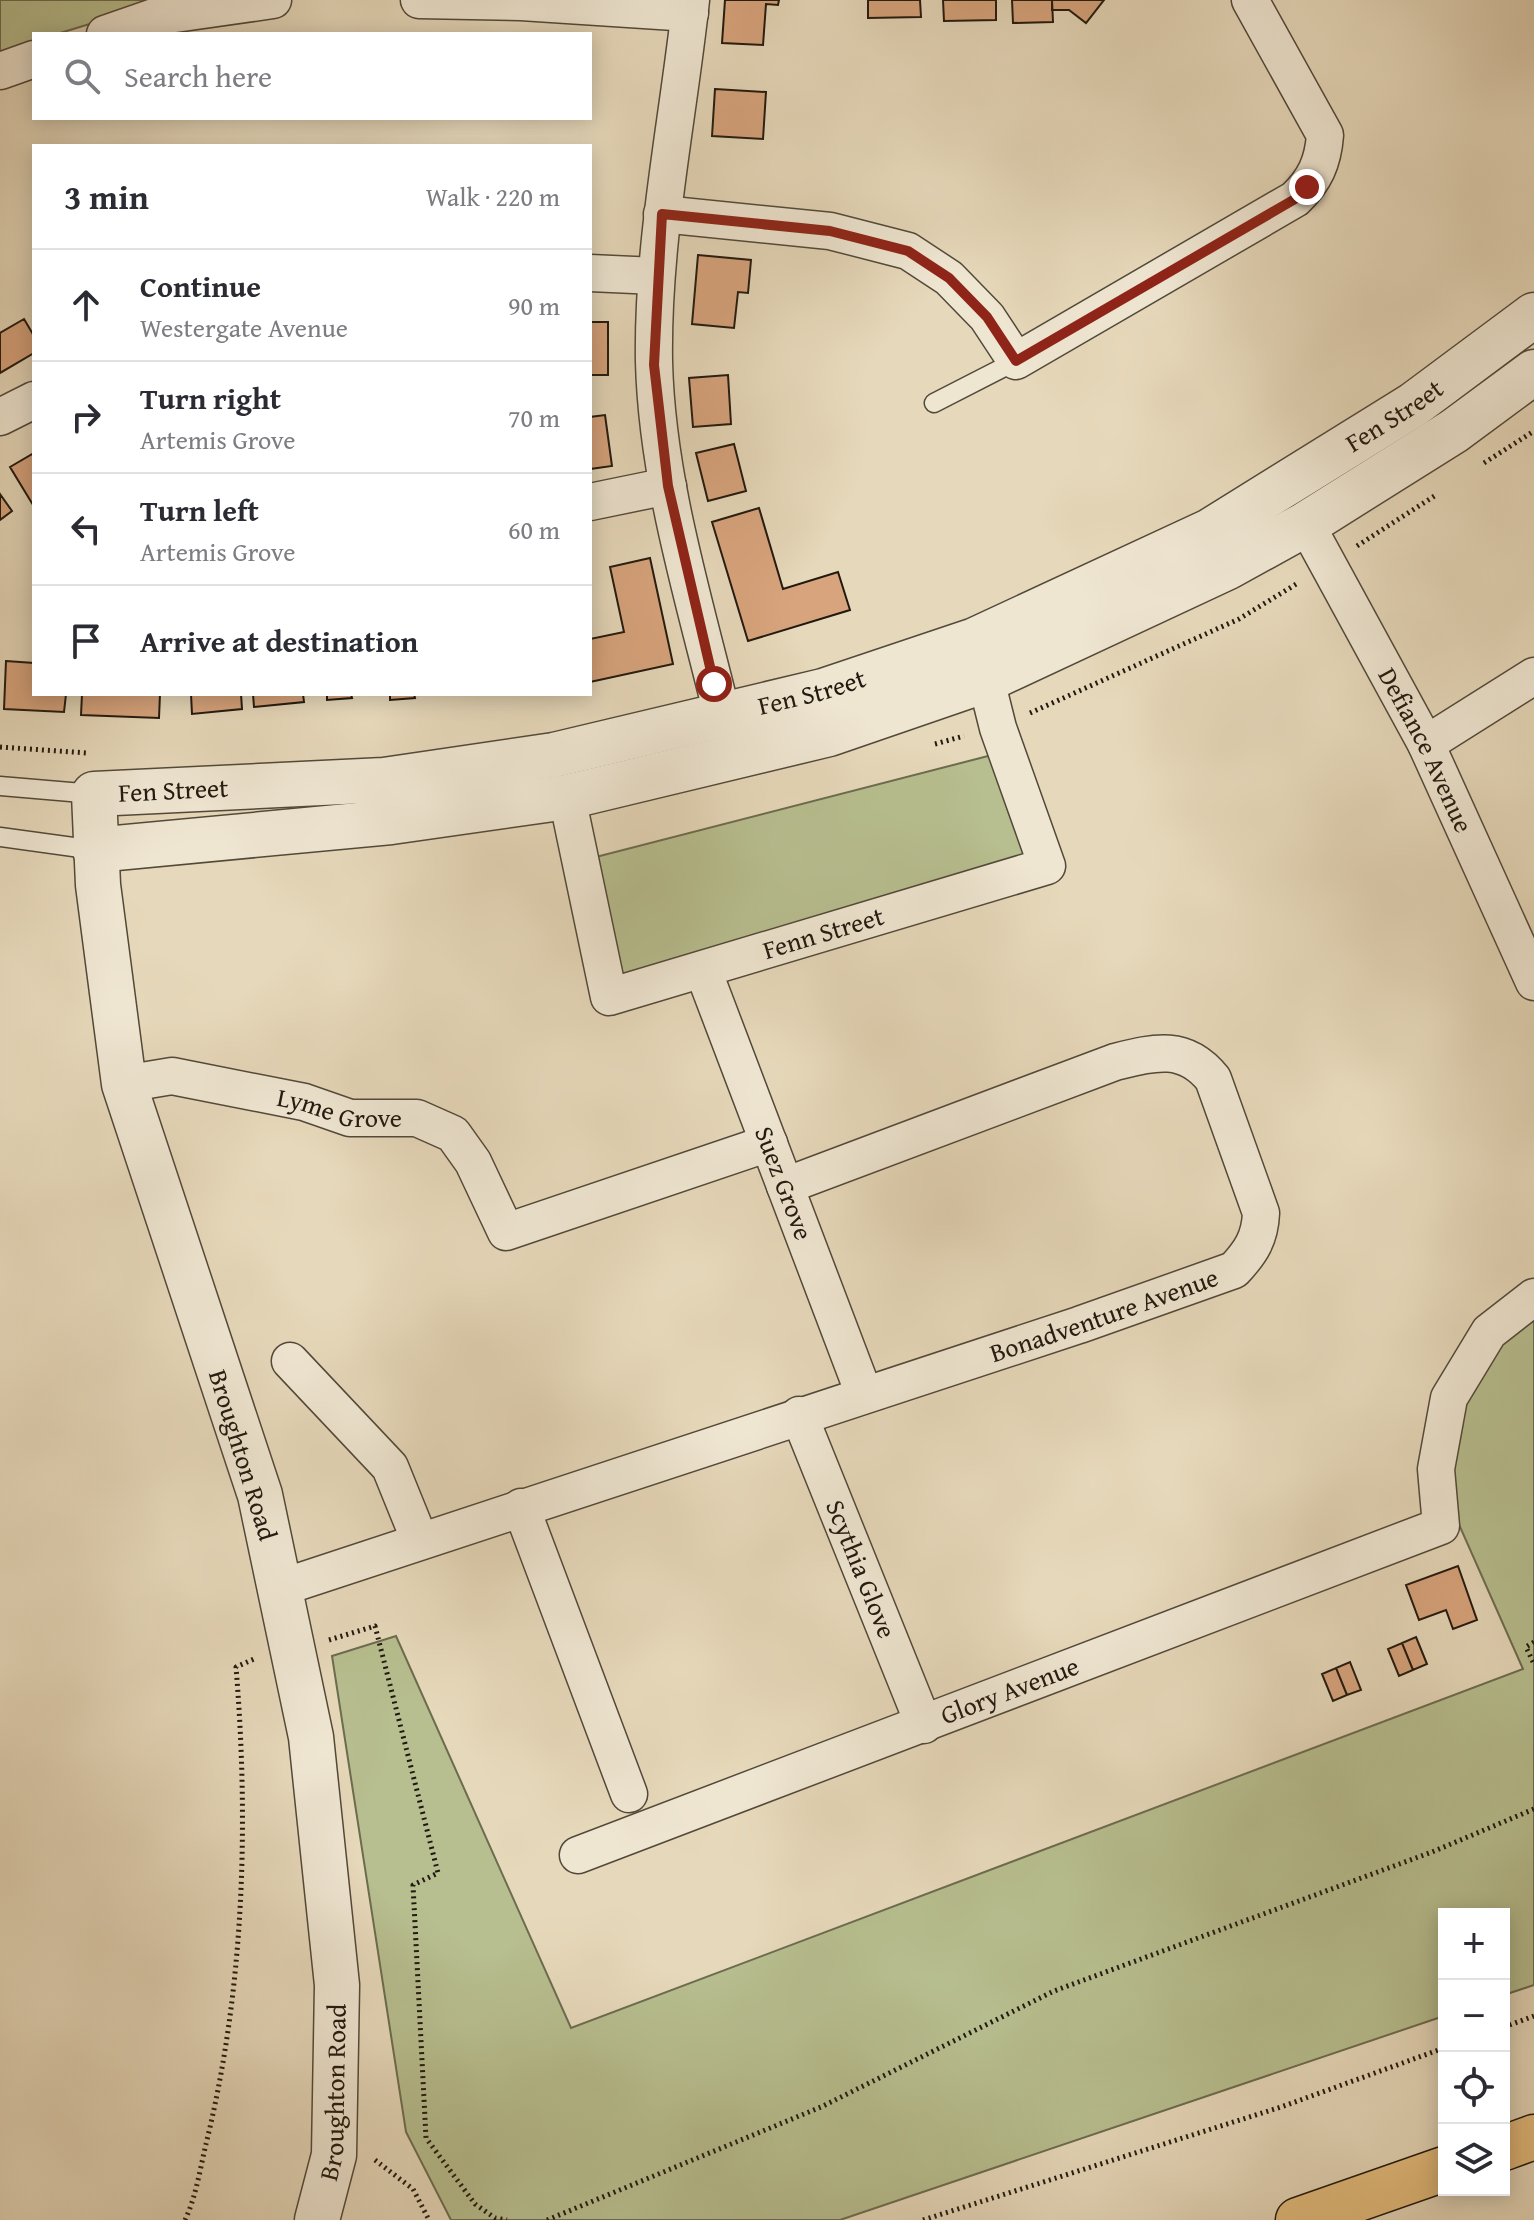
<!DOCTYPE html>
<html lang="en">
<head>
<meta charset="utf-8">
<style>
  body { margin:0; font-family:"Gentium Book Plus",serif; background:#f2f2f3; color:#2b2b33 }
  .controls { position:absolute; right:24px; bottom:24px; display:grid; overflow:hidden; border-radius:0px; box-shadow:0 4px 20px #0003 }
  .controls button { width:72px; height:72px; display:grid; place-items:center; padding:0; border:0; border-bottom:2px solid #e1e1e2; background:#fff; color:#2b2b33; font:40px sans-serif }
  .stop { position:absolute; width:24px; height:24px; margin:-18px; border:6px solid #8f2418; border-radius:50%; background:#fff }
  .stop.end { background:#8f2418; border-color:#fff; box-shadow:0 2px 8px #0008 }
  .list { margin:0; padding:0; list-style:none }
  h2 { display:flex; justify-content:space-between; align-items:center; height:104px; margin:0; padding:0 32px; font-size:34px }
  h2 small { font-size:26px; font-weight:400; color:#7c7c81 }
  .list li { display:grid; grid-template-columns:52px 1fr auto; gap:24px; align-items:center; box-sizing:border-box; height:112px; padding:0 32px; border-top:2px solid #e1e1e2 }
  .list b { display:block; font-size:30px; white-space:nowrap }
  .list p { margin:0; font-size:26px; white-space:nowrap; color:#7c7c81 }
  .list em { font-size:26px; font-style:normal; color:#7c7c81 }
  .icon { flex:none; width:44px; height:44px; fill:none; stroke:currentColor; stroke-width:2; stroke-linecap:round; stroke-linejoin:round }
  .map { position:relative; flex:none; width:1534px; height:2220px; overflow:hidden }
  .search { position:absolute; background:#fff; box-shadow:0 4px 20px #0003; left:32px; top:32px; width:560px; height:88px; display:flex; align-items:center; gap:20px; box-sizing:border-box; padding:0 28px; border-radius:0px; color:#7c7c81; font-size:30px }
  .panel { position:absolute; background:#fff; box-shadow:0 4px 20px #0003; left:32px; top:144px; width:560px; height:552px; border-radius:0px }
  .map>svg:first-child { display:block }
  .green { fill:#b7be8f; stroke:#6c6c4f; stroke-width:2 }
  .building { fill:#d8a47d; stroke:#21190f; stroke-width:2 }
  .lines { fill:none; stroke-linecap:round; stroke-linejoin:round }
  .service-casing { stroke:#52493a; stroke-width:21 }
  .minor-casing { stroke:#52493a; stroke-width:39 }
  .tertiary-casing { stroke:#52493a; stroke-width:47 }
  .motorway-casing { stroke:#21190f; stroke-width:47 }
  .path { stroke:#21190f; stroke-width:5; stroke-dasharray:2 4; stroke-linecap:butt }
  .service { stroke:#efe6d2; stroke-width:18 }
  .minor { stroke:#efe6d2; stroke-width:36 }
  .tertiary { stroke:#efe6d2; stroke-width:44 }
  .motorway { stroke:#e3bc7d; stroke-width:44 }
  .route { stroke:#8f2418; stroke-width:10 }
  .labels { text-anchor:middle; stroke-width:6; stroke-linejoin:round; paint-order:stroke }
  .street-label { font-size:26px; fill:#21190f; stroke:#efe6d2 }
</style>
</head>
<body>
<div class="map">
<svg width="1534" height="2220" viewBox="0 0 1534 2220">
  <rect width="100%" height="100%" fill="#e6d8ba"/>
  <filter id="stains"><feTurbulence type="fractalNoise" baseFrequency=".0025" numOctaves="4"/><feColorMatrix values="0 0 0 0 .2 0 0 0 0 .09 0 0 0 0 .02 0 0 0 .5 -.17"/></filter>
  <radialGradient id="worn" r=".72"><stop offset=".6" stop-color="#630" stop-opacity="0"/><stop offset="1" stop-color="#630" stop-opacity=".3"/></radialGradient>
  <path class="green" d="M0 0H187L155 4 57 34H34V44L0 58Z
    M992 755 1029 856 618 979 592 858Z
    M1534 1319V1985L1504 1995V1914H1444V2016L840 2220H451L406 2132 332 1656 396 1636 571 2028 1523 1669 1457 1520 1451 1465 1463 1402 1504 1341Z"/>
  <path class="building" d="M725 0H779L778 5 766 4 763 45 722 43Z
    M868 0H920L921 17 868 18Z
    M943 0H996V20L944 21Z
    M1012 0H1052L1053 22 1013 23Z
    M1052 0H1104L1086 23 1069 10H1052Z
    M715 89 766 92 763 139 712 136Z
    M698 255 751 260 748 293 738 292 734 328 692 324Z
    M24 319 34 336V353L0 373V333Z
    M590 322H608V375H590Z
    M728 375 731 424 693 427 689 378Z
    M605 415 612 466 590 469V417Z
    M734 444 746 491 708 501 696 453Z
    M34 453V504L33 505 10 467Z
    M0 494 12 511 0 520Z
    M759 508 783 589 838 572 850 610 748 641 712 522Z
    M650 558 673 664 590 682V639L624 632 610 567Z
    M6 661 34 663V694H66L64 712 4 709Z
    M82 694H160L159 718 81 715Z
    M191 694H241L242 709 192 714Z
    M253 694H303L304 702 254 707Z
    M327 694H351L352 698 327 700Z
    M390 694H414L415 698 390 700Z
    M1458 1566 1477 1620 1453 1629 1446 1610 1419 1620 1406 1585Z
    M1416 1637 1427 1664 1413 1670 1402 1643Z
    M1402 1643 1413 1670 1399 1676 1388 1649Z
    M1350 1662 1361 1690 1347 1695 1336 1668Z
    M1336 1668 1347 1695 1333 1701 1322 1674Z"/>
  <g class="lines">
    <g class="service-casing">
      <path id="service" d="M934 403 1016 361
        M0 786 94 794
        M0 837 95 850"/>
    </g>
    <g class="minor-casing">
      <g id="minor">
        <path d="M419 0 521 2 690 13"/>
        <path d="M691 0C678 121 652 240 654 362 657 481 694 599 722 714"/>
        <path d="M105 34 154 17 273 0"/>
        <path d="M0 71 34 59"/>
        <path d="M662 214 830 231 908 251 949 278 987 317 1016 361 1295 199C1315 180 1323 162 1325 135L1250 0"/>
        <path d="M590 273 656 276"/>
        <path d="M0 417 34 400"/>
        <path d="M590 502 668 486"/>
        <path id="s1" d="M1306 524 1426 744 1534 982"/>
        <path d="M1426 744 1534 676"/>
        <path id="s2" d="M567 797 609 997 1047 866 998 728 986 680"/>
        <path id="s3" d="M703 970 864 1394"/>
        <path id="s4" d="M124 1084 172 1076 304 1102 350 1118H417L453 1134 473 1162 506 1232 769 1143"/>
        <path d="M290 1361 390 1467 420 1541"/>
        <path id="s5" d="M799 1415 924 1725"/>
        <path d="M521 1507 629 1794"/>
        <path id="s6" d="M280 1588 1079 1325 1234 1270C1251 1252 1260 1238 1261 1213L1213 1079C1185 1044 1155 1052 1115 1062L785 1186"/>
        <path id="s7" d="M578 1855 1441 1526 1436 1469 1449 1398 1489 1332 1534 1297"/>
      </g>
    </g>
    <g class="tertiary-casing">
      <g id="tertiary">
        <path d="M95 850 391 822 567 797 829 734 986 680 1228 567 1306 524 1454 431 1534 372"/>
        <path id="s8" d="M317 2220 334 2155 337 1985 311 1737 260 1495 124 1084 98 885 94 794 384 780 554 755 823 691 975 640 1210 531 1413 405 1534 315"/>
      </g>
    </g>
    <g class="motorway-casing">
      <path id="motorway" d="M1504 2148 1534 2137
        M1298 2220 1444 2169"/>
    </g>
    <path class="path" d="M1484 463 1534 431
      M1357 546 1436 495
      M1030 713 1239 619 1298 583
      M935 744 964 736
      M0 747 87 753
      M329 1640 375 1626 438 1873 413 1885 426 2138 475 2204 495 2218 507 2220
      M1534 1642 1526 1647 1534 1664
      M1504 2027 1534 2016
      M375 2160 413 2189 429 2220
      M185 2220C196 2197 200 2169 206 2144 244 1990 249 1825 236 1667L254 1659
      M547 2220 821 2107 1054 1991 1432 1852 1534 1809
      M923 2220 1281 2107 1444 2048"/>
    <use href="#service" class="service"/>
    <use href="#minor" class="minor"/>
    <use href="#tertiary" class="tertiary"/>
    <use href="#motorway" class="motorway"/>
  </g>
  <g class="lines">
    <path class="route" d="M714 684 668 486 654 365 662 214 830 231 908 251 949 278 987 317 1016 361 1295 199 1307 187"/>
  </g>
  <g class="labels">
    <g class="street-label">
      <text dy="9" stroke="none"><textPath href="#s8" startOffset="2834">Fen Street</textPath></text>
      <text dy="9" stroke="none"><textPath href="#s8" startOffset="2186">Fen Street</textPath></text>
      <text dy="9" stroke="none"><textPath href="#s1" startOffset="256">Defiance Avenue</textPath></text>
      <text dy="9" stroke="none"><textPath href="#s8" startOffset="1538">Fen Street</textPath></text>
      <text dy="9" stroke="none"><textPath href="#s2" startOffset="428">Fenn Street</textPath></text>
      <text dy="9" stroke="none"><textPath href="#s4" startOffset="220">Lyme Grove</textPath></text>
      <text dy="9" stroke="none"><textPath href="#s3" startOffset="228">Suez Grove</textPath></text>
      <text dy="9" stroke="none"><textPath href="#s6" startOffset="868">Bonadventure Avenue</textPath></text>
      <text transform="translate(243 1455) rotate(73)" y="9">Broughton Road</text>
      <text dy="9" stroke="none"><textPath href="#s5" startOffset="166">Scythia Glove</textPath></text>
      <text dy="9" stroke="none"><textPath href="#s7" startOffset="462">Glory Avenue</textPath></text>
      <text dy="9" stroke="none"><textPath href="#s8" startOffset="130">Broughton Road</textPath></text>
    </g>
  </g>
  <rect width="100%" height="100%" filter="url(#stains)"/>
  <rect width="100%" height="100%" fill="url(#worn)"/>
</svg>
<div class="controls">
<button>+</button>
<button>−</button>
<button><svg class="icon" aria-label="locate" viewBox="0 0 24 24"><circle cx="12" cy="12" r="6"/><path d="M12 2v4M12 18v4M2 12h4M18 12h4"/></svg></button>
<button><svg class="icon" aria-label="layers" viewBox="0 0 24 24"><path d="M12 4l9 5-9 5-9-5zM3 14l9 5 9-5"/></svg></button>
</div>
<div class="stop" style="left:714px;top:684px"></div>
<div class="stop end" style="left:1307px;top:187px"></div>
<div class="search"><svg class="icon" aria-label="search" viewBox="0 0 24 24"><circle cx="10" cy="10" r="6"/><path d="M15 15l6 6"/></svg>Search here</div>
<section class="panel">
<h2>3 min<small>Walk · 220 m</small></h2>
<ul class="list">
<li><svg class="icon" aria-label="ahead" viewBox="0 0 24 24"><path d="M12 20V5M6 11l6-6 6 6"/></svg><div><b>Continue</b><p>Westergate Avenue</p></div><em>90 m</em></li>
<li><svg class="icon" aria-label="right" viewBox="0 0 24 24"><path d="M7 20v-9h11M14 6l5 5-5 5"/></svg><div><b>Turn right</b><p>Artemis Grove</p></div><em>70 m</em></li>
<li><svg class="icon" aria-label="left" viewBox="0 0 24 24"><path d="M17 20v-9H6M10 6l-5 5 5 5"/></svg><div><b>Turn left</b><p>Artemis Grove</p></div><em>60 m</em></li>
<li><svg class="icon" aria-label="arrive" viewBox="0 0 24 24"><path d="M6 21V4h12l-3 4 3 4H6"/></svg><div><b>Arrive at destination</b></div></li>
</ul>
</section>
</div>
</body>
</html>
